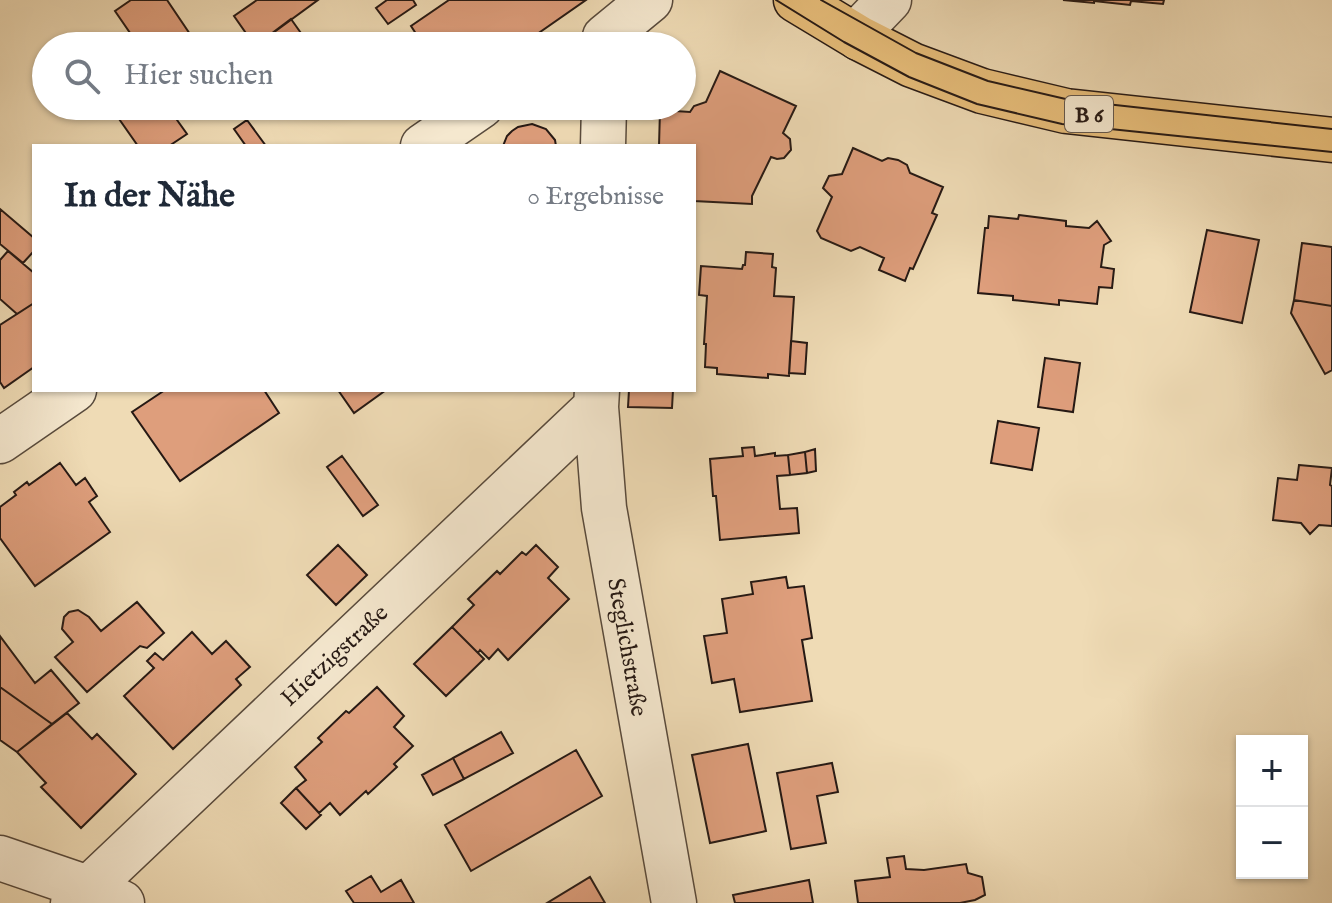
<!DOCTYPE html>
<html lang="de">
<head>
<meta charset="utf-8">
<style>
  body { margin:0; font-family:"IM FELL English",serif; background:#f6f6f7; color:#1f2937 }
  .controls { position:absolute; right:24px; bottom:24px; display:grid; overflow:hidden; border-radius:0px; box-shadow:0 2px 6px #0004 }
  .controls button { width:72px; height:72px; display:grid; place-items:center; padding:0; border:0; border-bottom:2px solid #e0e1e3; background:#fff; color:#1f2937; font:40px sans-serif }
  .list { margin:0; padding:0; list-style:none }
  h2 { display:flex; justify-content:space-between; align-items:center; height:104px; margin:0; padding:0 32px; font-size:34px }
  h2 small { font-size:26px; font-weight:400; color:#747a83 }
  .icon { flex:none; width:44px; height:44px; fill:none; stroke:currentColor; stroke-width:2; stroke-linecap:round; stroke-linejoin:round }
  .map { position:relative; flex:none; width:1332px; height:903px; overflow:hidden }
  .search { position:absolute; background:#fff; box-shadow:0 2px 6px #0004; left:32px; top:32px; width:664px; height:88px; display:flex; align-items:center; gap:20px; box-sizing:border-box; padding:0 28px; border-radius:44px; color:#747a83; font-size:30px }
  .panel { position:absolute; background:#fff; box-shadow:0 2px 6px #0004; left:32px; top:144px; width:664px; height:248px; border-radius:0px }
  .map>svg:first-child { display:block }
  .building { fill:#de9e7c; stroke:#261914; stroke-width:2 }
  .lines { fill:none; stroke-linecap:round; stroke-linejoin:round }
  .street-casing { stroke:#584a3c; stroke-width:47 }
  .primary-casing { stroke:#261914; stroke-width:47 }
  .street { stroke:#f5e8cf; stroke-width:44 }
  .primary { stroke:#e8be7a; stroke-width:44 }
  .tram { stroke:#261914; stroke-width:2 }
  .labels { text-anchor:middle; stroke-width:7; stroke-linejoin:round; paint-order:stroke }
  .shield { fill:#f5e8cf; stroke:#64574c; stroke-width:2 }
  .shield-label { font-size:22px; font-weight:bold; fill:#261914 }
  .street-label { font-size:24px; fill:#261914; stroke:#f5e8cf }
</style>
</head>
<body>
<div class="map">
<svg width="1332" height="903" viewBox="0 0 1332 903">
  <rect width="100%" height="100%" fill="#efdbb5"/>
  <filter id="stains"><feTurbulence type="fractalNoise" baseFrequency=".0025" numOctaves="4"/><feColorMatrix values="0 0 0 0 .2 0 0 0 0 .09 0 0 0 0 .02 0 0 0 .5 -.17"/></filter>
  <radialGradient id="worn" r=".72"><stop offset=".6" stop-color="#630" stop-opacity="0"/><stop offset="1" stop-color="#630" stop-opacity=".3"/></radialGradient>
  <path class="building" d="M131 0H167L198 46H139L115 11Z
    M257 0H318L255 46 234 16Z
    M387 0H413L416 5 388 24 376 8Z
    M449 0H586L520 46H418L422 43 411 26Z
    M1063 0H1164L1163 4 1131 1 1130 5 1094 1V3Z
    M291 19 308 43 304 46H255Z
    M720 71 796 106 783 133 790 139 791 150 784 158 777 159 771 157 752 196V204L694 201V146H659L660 110 690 112 694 106 706 102Z
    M110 106H167L187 134 169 146H138Z
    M247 120 266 146H246L234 129Z
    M532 124 546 129 555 140 556 146H503L507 136 512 131 518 127Z
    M853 148 882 161 888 158 898 160 907 165 910 173 943 187 932 213 937 215 913 269 910 268 905 281 879 270 884 258 860 247 851 251 821 238 817 231 832 197 823 188 829 176 842 174Z
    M0 209 34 238V251L23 263 0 244Z
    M1019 215 1066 221V226L1089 228 1097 221 1111 241 1104 245 1101 267 1114 269 1112 288 1099 287 1097 304 1059 300V305L1013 300V296L978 293 985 228H988L989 216 1018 219Z
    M1207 230 1259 240 1242 323 1190 312Z
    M1302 243 1332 247V306L1294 300Z
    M8 251 34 273V303L17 314 0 299V260Z
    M746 252 773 254 772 267 776 268 774 296 794 297 789 376 768 374V378L717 374V368L705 367 706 344H704L707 296 699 295 701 266 742 269 743 265H745Z
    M1294 300 1332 306V370L1325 374 1291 313Z
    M34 303V367L4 388 0 382V325Z
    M791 341 807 343 805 374 789 373Z
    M1045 358 1080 363 1073 412 1038 407Z
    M165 390H264L279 413 180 481 132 412Z
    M338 390H386L354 413Z
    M629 390H673L672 408 628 407Z
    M998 421 1039 428 1032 470 991 463Z
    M754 447 755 456 775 453V456L788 455 790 475 777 476 780 509 797 508 799 533 720 540 716 496H713L710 459 743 456 742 448Z
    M815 449 816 471 807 473 805 452Z
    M805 452 807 473 790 475 788 455Z
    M342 456 378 505 363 516 327 467Z
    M60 463 76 485 85 478 97 496 89 502 110 532 35 586 0 538V507L16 495 14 492 27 482 29 485Z
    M1299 465 1332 468 1330 485 1332 486V526L1319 525 1310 534 1301 523 1273 520 1278 478 1297 480Z
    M338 545 367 575 336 605 307 575Z
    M536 545 558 567 548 578 569 599 508 660 498 649 489 659 480 650 478 653 452 627 474 605 468 599 497 571 500 574 522 552 526 555Z
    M786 577 788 588 804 586 812 638 802 640 812 701 740 712 734 679 712 683 704 636 727 633 722 599 753 594 751 582Z
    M137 602 164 633 147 648 140 646 87 692 55 657 73 642 62 629 64 617 69 612 78 610 89 617 101 631Z
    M452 627 484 659 446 696 414 664Z
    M192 632 212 654 226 641 250 667 236 679 241 685 173 749 124 696 154 668 147 661 155 653 163 660Z
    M0 636 35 683 51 670 79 703 52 724 0 687Z
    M0 687 52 724 17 752 0 740Z
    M377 687 404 716 394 727 413 746 394 764 397 767 368 794 366 791 340 815 330 803 319 813 296 788 306 780 295 767 322 742 318 738 346 711 349 713Z
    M67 713 92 739 97 734 136 774 81 828 41 787 46 783 17 752Z
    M501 732 513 753 464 779 453 758Z
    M748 744 766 831 710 843 692 755Z
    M576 750 602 796 471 871 445 825Z
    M453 758 464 779 433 795 422 775Z
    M832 763 838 792 817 796 826 843 791 849 777 773Z
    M296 788 321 815 306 829 281 803Z
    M904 856 906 869 924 870 966 864 968 873 982 877 985 895 975 900 960 903H858L855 881 890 877 887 858Z
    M371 876 381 892 401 880 414 903H354L346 891Z
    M590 877 605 903H547Z
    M809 880 813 903H735L733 895Z"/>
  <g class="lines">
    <g class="street-casing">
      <path id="street" d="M859 38 865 25 889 0
        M605 46V37L650 0
        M423 146 481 106
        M603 146 604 106
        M597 390 596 407 604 508 674 903
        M0 441 74 390
        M0 858 88 888 122 903
        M73 903 596 407"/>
    </g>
    <g class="primary-casing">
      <path id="primary" d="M796 0 859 38 912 65 982 91 1066 111 1332 140"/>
    </g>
    <use href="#street" class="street"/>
    <use href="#primary" class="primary"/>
    <path class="tram" d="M776 0 844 42 909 77 977 104 1062 124 1332 152
      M821 0 916 53 988 81 1070 100 1332 129"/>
  </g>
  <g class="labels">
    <rect class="shield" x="1065" y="96" width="48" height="36" rx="6"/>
    <g class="shield-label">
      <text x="1089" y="122">B 6</text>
    </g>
    <g class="street-label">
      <text transform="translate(628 647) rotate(80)" y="8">Steglichstraße</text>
      <text transform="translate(334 655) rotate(-43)" y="8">Hietzigstraße</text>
    </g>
  </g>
  <rect width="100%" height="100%" filter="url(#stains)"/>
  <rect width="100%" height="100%" fill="url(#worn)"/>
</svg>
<div class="controls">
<button>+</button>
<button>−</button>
</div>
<div class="search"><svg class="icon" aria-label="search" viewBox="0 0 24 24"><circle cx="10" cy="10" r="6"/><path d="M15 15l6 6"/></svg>Hier suchen</div>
<section class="panel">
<h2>In der Nähe<small>0 Ergebnisse</small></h2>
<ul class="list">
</ul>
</section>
</div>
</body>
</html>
